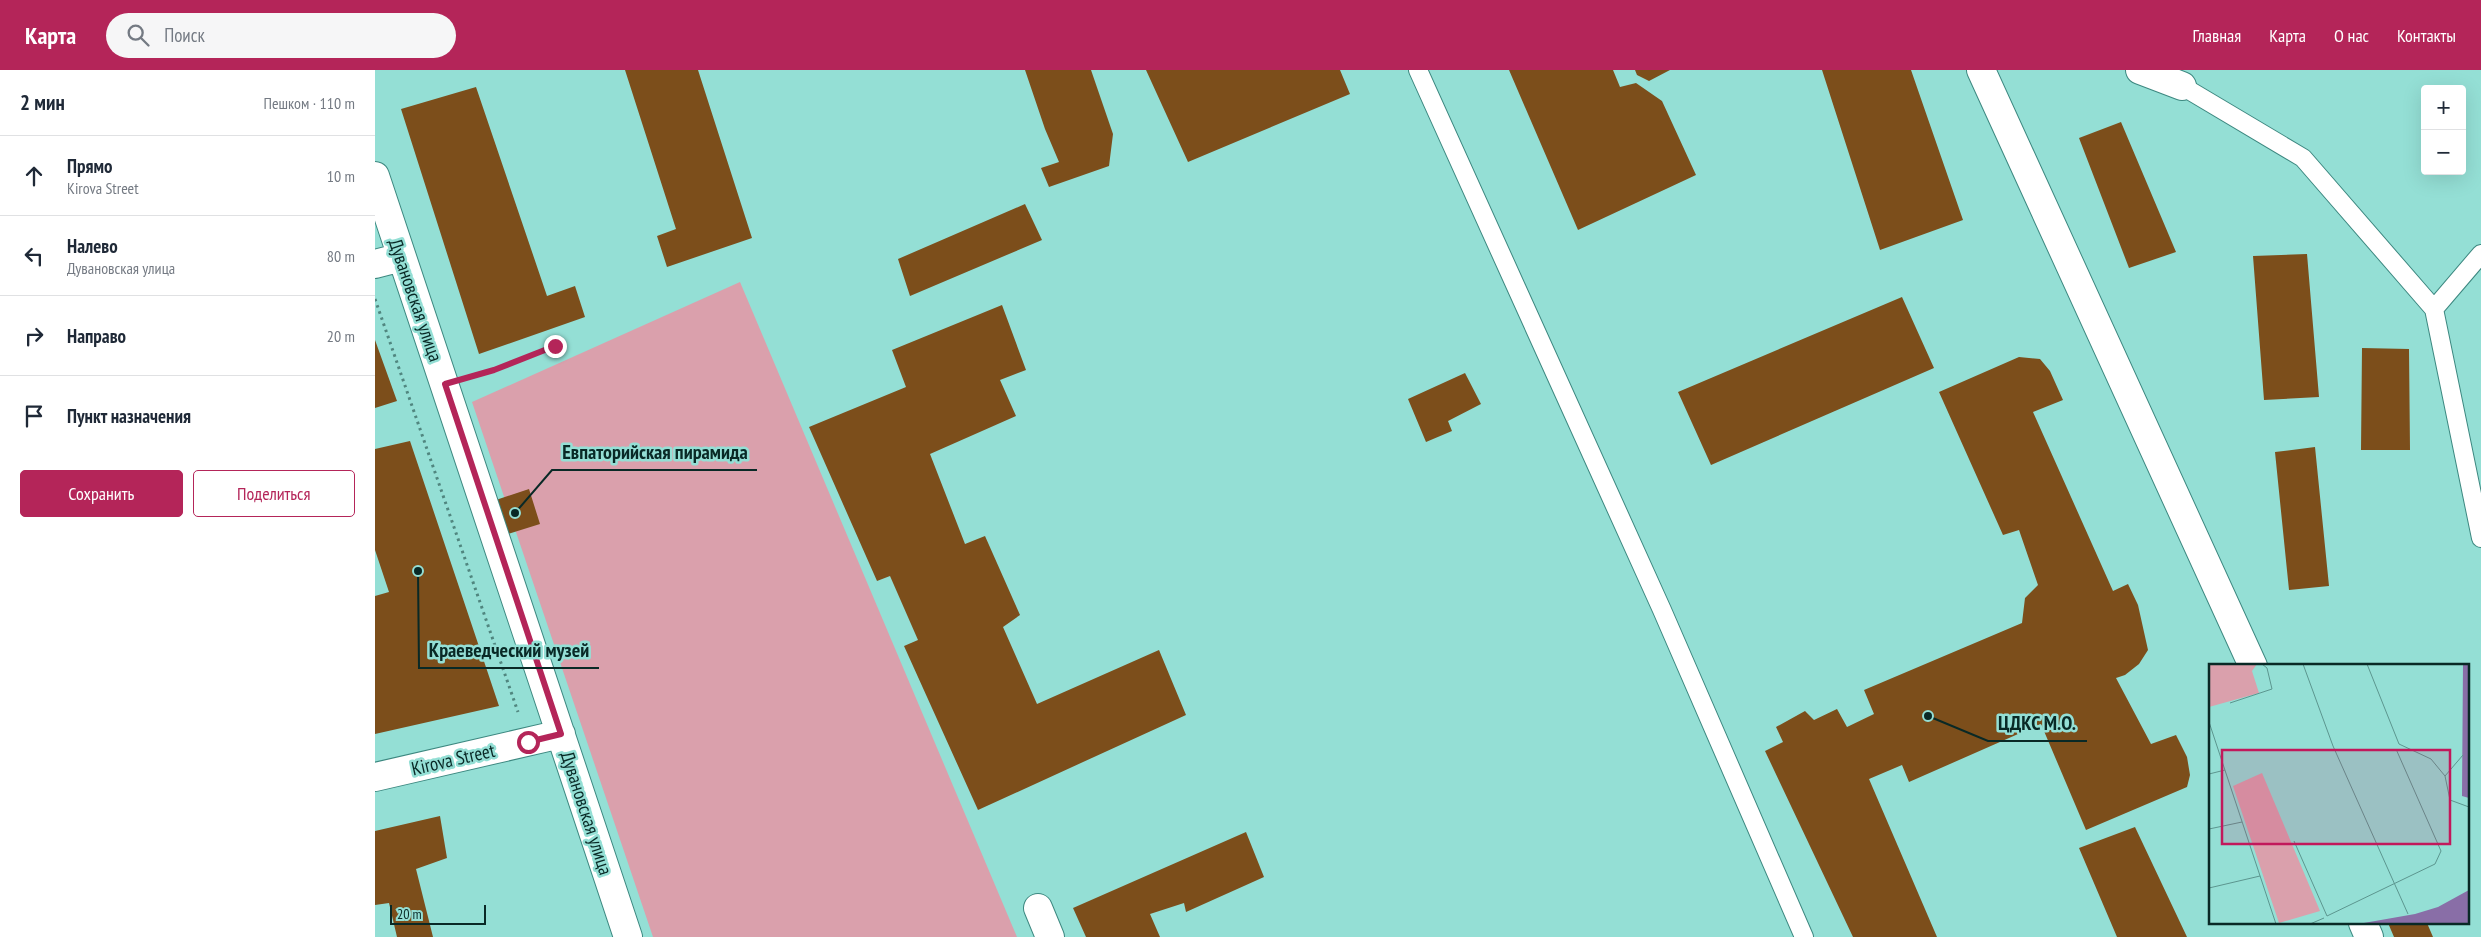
<!DOCTYPE html>
<html lang="ru">
<head>
<meta charset="utf-8">
<style>
  body { margin:0; font-family:"PT Sans Narrow",sans-serif; background:#f6f6f7; color:#1f2937 }
  .controls { position:absolute; right:15px; top:15px; display:grid; overflow:hidden; border-radius:5px; box-shadow:0 5px 20px #0002 }
  .controls button { width:45px; height:45px; display:grid; place-items:center; padding:0; border:0; border-bottom:1px solid #e0e1e3; background:#fff; color:#1f2937; font:25px sans-serif }
  .scale { position:absolute; left:15px; bottom:12px; width:96px; box-sizing:border-box; padding-left:5px; border:2px solid #092926; border-top:0; font-size:14px; line-height:18px; white-space:nowrap; color:#092926; -webkit-text-stroke:4px #94dfd5; paint-order:stroke }
  .stop { position:absolute; width:15px; height:15px; margin:-11px; border:4px solid #b42559; border-radius:50%; background:#fff }
  .stop.end { background:#b42559; border-color:#fff; box-shadow:0 1px 5px #0008 }
  .list { margin:0; padding:0; list-style:none }
  h2 { display:flex; justify-content:space-between; align-items:center; height:65px; margin:0; padding:0 20px; font-size:21px }
  h2 small { font-size:16px; font-weight:400; color:#747a83 }
  .list li { display:grid; grid-template-columns:32px 1fr auto; gap:15px; align-items:center; box-sizing:border-box; height:80px; padding:0 20px; border-top:1px solid #e0e1e3 }
  .list b { display:block; font-size:19px; white-space:nowrap }
  .list p { margin:0; font-size:16px; white-space:nowrap; color:#747a83 }
  .list em { font-size:16px; font-style:normal; color:#747a83 }
  .actions { display:flex; gap:10px; padding:15px 20px }
  .actions a { flex:1; padding:11px 0; border:1px solid #b42559; border-radius:5px; text-align:center; font-size:18px; color:#b42559 }
  .actions .main { background:#b42559; color:#fff }
  .icon { flex:none; width:28px; height:28px; fill:none; stroke:currentColor; stroke-width:2; stroke-linecap:round; stroke-linejoin:round }
  .map { position:relative; flex:none; width:2106px; height:867px; overflow:hidden }
  header { display:flex; align-items:center; gap:30px; box-sizing:border-box; height:70px; padding:0 25px; background:#b42559; color:#fff }
  header strong { font-size:24px }
  nav { display:flex; gap:28px; margin-inline-start:auto; font-size:18px }
  .search { width:350px; height:45px; background:#f6f6f7; display:flex; align-items:center; gap:12px; box-sizing:border-box; padding:0 18px; border-radius:28px; color:#747a83; font-size:19px }
  main { display:flex }
  aside { flex:1; background:#fff }
  .map>svg:first-child { display:block }
  .green { fill:#daa0ac }
  .building { fill:#7c4e1b }
  .lines { fill:none; stroke-linecap:round; stroke-linejoin:round }
  .lane-casing { stroke:#3d8880; stroke-width:20 }
  .street-casing { stroke:#3d8880; stroke-width:30 }
  .path { stroke:#50867f; stroke-width:3; stroke-dasharray:2.5 4; stroke-linecap:butt }
  .lane { stroke:#fff; stroke-width:18 }
  .street { stroke:#fff; stroke-width:28 }
  .route { stroke:#b42559; stroke-width:6 }
  .labels { text-anchor:middle; stroke-width:5; stroke-linejoin:round; paint-order:stroke }
  .street-label { font-size:19px; fill:#092926; stroke:#94dfd5 }
  .inset-road { fill:none; stroke:#5c968f; stroke-width:1 }
  .view { fill:#c2185b; fill-opacity:0.15; stroke:#c2185b; stroke-width:2.5 }
  .inset-edge { fill:none; stroke:#092926; stroke-width:2.5 }
  .leader { fill:none; stroke:#092926; stroke-width:2 }
  .callout-dot { fill:#092926; stroke:#94dfd5; stroke-width:2 }
  .callout-label { font-size:20px; text-anchor:middle; font-weight:bold; fill:#092926; stroke:#94dfd5; stroke-width:5; stroke-linejoin:round; paint-order:stroke }
</style>
</head>
<body>
<header>
<strong>Карта</strong>
<div class="search"><svg class="icon" aria-label="search" viewBox="0 0 24 24"><circle cx="10" cy="10" r="6"/><path d="M15 15l6 6"/></svg>Поиск</div>
<nav><a>Главная</a><a>Карта</a><a>О нас</a><a>Контакты</a></nav>
</header>
<main>
<aside>
<h2>2 мин<small>Пешком · 110 m</small></h2>
<ul class="list">
<li><svg class="icon" aria-label="ahead" viewBox="0 0 24 24"><path d="M12 20V5M6 11l6-6 6 6"/></svg><div><b>Прямо</b><p>Kirova Street</p></div><em>10 m</em></li>
<li><svg class="icon" aria-label="left" viewBox="0 0 24 24"><path d="M17 20v-9H6M10 6l-5 5 5 5"/></svg><div><b>Налево</b><p>Дувановская улица</p></div><em>80 m</em></li>
<li><svg class="icon" aria-label="right" viewBox="0 0 24 24"><path d="M7 20v-9h11M14 6l5 5-5 5"/></svg><div><b>Направо</b></div><em>20 m</em></li>
<li><svg class="icon" aria-label="arrive" viewBox="0 0 24 24"><path d="M6 21V4h12l-3 4 3 4H6"/></svg><div><b>Пункт назначения</b></div></li>
</ul>
<div class="actions"><a class="main">Сохранить</a><a>Поделиться</a></div>
</aside>
<div class="map">
<svg width="2106" height="867" viewBox="0 0 2106 867">
  <rect width="100%" height="100%" fill="#94dfd5"/>
  <path class="green" d="M365 212 642 867H278L97 332Z"/>
  <path class="building" d="M250 0H323L377 168 292 197 282 166 301 159Z
    M650 0H716L738 64 734 96 674 117 666 98 684 92 670 59Z
    M771 0H965L975 24 813 92Z
    M1134 0H1238L1245 17 1261 13 1287 31 1321 105 1203 160Z
    M1260 0H1295L1274 11 1262 5Z
    M1447 0H1536L1588 150 1505 180Z
    M101 17 172 226 200 216 210 247 104 284 26 39Z
    M1746 52 1801 182 1754 198 1704 68Z
    M650 134 667 170 535 226 523 189Z
    M1932 184 1944 327 1889 330 1878 186Z
    M1527 227 1559 298 1336 395 1303 322Z
    M627 235 651 300 625 310 641 346 555 384 590 474 610 466 645 545 628 557 662 634 784 580 811 645 603 740 529 576 543 570 515 506 502 511 434 357 531 317 517 280Z
    M0 270 22 331 0 338Z
    M1987 278 2034 279 2035 380H1986Z
    M1644 287 1665 289 1675 301 1688 330 1658 342 1738 521 1753 514 1763 535 1773 580 1764 594 1750 605 1741 608 1776 674 1801 665 1812 687 1815 705 1812 717 1711 760 1666 654 1534 712 1527 695 1494 709 1562 867H1478L1390 681 1408 672 1401 657 1430 641 1439 650 1462 639 1472 657 1499 644 1489 620 1647 553 1650 528 1663 515 1644 460 1628 465 1564 322Z
    M1090 303 1106 334 1073 351 1077 361 1051 372 1033 329Z
    M35 371 124 636 0 664V526L14 522 0 480V379Z
    M1940 377 1954 516 1914 520 1900 382Z
    M154 419 165 454 127 466 115 432Z
    M65 746 72 788 41 799 58 867H22L14 833 0 835V761Z
    M1760 757 1812 867H1742L1704 778Z
    M871 762 889 807 811 842 809 833 775 844 785 867H711L698 838Z
    M2013 853H2052L2058 867H2019Z"/>
  <g class="lines">
    <g class="lane-casing">
      <path id="lane" d="M1043 0 1287 540 1429 867
        M1807 16 1928 88 2059 239 2106 468
        M2059 239 2106 184"/>
    </g>
    <g class="street-casing">
      <path id="street" d="M1606 0 1878 596
        M1765 0 1807 16
        M0 106 253 867
        M0 194 27 187
        M0 707 186 664
        M663 838 675 867
        M1988 853 1994 867"/>
    </g>
    <path class="path" d="M0 229 143 642
      M99 306 119 300 180 276"/>
    <use href="#lane" class="lane"/>
    <use href="#street" class="street"/>
  </g>
  <g class="lines">
    <path class="route" d="M153 672 186 664 70 314 119 300 180 276"/>
  </g>
  <g class="labels">
    <g class="street-label">
      <text transform="translate(41 230) rotate(71)" y="7">Дувановская улица</text>
      <text transform="translate(78 689) rotate(-13)" y="7">Kirova Street</text>
      <text transform="translate(212 743) rotate(72)" y="7">Дувановская улица</text>
    </g>
  </g>
  <g transform="translate(1834 594)">
    <rect width="260" height="260" fill="#94dfd5"/>
    <path d="M0 0H48L43 7 50 29 0 43ZM53 109 111 247 70 259 24 122Z" fill="#daa0ac"/>
    <path d="M254 0H260V134L253 132ZM260 226V260H149L206 250 229 243Z" fill="#896ea7"/>
    <path class="inset-road" d="M94 0 124 82 199 250M158 0 190 80 222 95 236 112 241 136 260 143M21 39 63 25 58 4 53 0M0 58 67 260M0 110 16 106M236 112 254 91M0 165 33 158M85 177 118 252 226 200 232 187 187 85M0 224 51 212M101 260 115 254"/>
    <path class="view" d="M13 86H241V180H13Z"/>
    <rect width="260" height="260" class="inset-edge"/>
  </g>
  <path class="leader" d="M140 443L177 400H382M43 501L44 598H224M1553 646L1613 671H1712"/>
  <g class="callout-dot">
    <circle cx="140" cy="443" r="5"/>
    <circle cx="43" cy="501" r="5"/>
    <circle cx="1553" cy="646" r="5"/>
  </g>
  <g class="callout-label">
    <text x="280" y="389">Евпаторийская пирамида</text>
    <text x="134" y="587">Краеведческий музей</text>
    <text x="1662" y="660">ЦДКС М.О.</text>
  </g>
</svg>
<div class="controls">
<button>+</button>
<button>−</button>
</div>
<div class="scale">20 m</div>
<div class="stop" style="left:153px;top:672px"></div>
<div class="stop end" style="left:180px;top:276px"></div>
</div>
</main>
</body>
</html>
